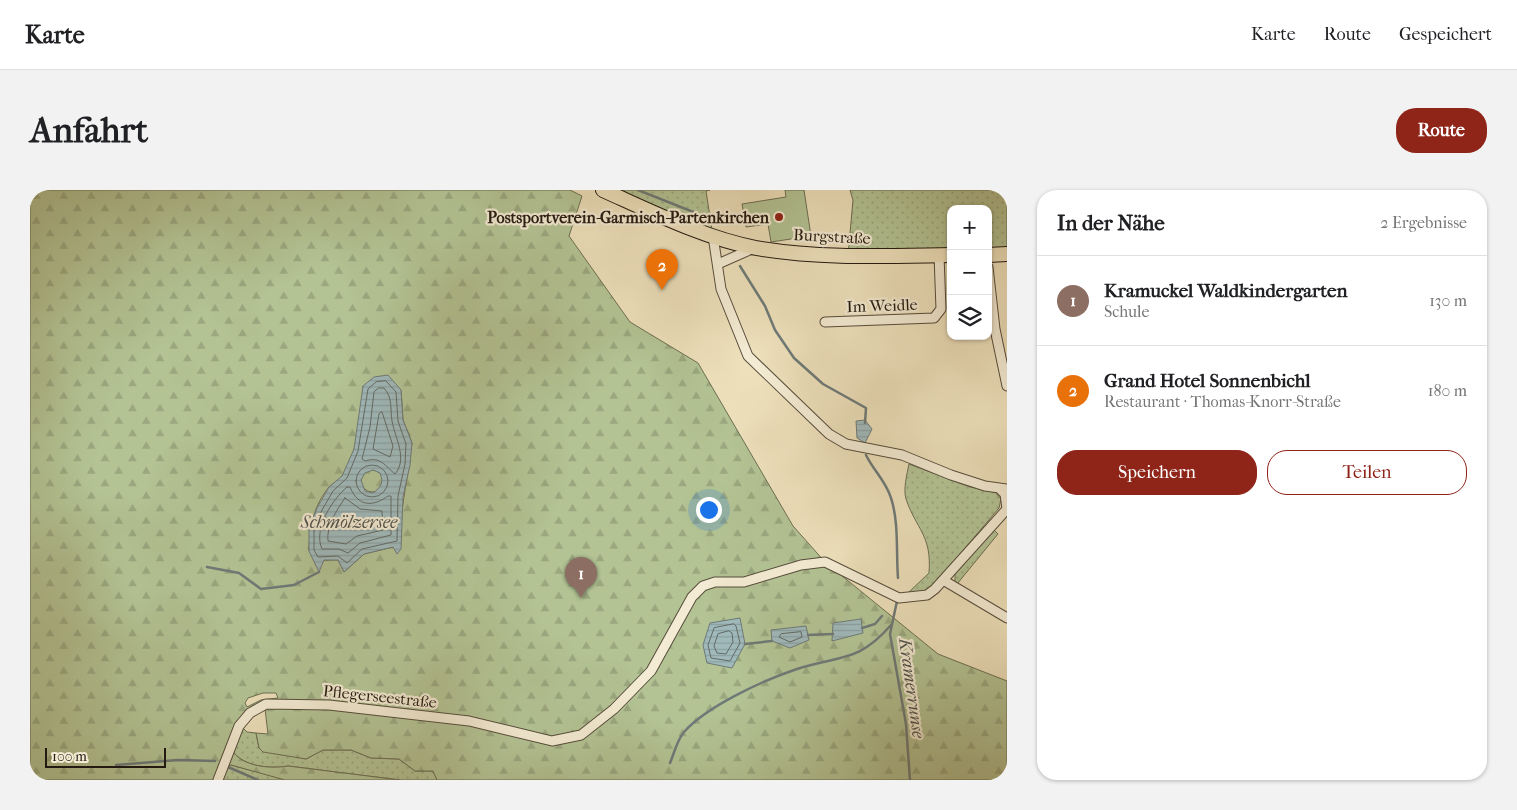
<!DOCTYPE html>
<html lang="de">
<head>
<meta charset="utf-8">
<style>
  body { margin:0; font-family:"IM FELL French Canon",serif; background:#f2f2f2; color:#202124 }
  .controls { position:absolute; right:15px; top:15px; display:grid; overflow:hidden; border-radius:10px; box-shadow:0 1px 4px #0004 }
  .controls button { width:45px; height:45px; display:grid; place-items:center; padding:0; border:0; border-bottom:1px solid #e0e0e0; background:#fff; color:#202124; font:25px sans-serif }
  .scale { position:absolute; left:15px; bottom:12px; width:121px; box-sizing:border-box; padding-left:5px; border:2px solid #241a11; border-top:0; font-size:14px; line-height:18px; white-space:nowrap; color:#241a11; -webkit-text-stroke:4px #f3ebd3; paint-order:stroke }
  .you { position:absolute; left:678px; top:319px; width:18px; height:18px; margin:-12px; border:4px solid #fff; border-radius:50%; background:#1a73e8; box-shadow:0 0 0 8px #1a73e833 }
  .badge { display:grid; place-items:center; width:32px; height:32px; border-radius:50%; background:#8f2418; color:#fff; font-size:16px; font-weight:700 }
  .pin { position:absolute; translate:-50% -41px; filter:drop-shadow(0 1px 2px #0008) }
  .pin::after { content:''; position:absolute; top:26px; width:18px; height:15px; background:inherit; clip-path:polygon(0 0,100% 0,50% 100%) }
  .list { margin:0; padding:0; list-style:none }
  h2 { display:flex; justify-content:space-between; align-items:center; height:65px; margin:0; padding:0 20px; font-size:21px }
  h2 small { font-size:16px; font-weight:400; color:#757577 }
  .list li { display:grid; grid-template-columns:32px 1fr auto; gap:15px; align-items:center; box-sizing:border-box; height:90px; padding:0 20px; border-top:1px solid #e0e0e0 }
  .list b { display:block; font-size:19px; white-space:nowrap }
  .list p { margin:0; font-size:16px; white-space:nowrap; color:#757577 }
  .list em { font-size:16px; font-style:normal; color:#757577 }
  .actions { display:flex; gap:10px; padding:15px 20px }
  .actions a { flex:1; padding:11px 0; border:1px solid #8f2418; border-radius:20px; text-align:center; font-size:18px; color:#8f2418 }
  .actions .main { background:#8f2418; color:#fff }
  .icon { flex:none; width:28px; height:28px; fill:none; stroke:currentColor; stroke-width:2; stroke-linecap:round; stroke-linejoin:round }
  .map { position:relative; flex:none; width:977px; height:590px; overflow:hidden; border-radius:20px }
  header { display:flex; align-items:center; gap:30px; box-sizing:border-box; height:70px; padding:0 25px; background:#fff; border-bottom:1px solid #e0e0e0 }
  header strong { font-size:24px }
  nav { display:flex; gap:28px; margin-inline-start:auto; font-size:18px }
  .intro { display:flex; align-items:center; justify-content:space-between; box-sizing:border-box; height:120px; padding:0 30px }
  h1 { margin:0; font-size:35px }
  .button { padding:12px 22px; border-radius:20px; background:#8f2418; color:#fff; font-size:18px; font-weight:700 }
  main { display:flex; gap:30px; padding:0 30px }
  aside { flex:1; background:#fff; border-radius:20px; box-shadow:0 1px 4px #0004 }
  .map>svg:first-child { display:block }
  .grass { fill:url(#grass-dots); stroke:#6c6e52 }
  .forest { fill:url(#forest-firs); stroke:#6c6e52; fill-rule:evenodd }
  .pitch { fill:#b3c394; stroke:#6c6e52 }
  .water { fill:url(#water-rules); stroke:#6e7a78; fill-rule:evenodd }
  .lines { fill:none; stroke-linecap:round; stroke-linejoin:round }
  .shore { stroke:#626a66; stroke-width:1 }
  .stream { stroke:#6e7a78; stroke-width:2.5 }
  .street-casing { stroke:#564c3c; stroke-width:11 }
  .primary-casing { stroke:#241a11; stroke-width:16 }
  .street { stroke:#f3ebd3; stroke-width:9 }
  .primary { stroke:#ede0bb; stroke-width:14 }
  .poi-dot { fill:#8f2418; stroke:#f3ebd3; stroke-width:2 }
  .labels { text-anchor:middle; stroke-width:4.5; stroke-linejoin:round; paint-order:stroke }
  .poi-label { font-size:16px; font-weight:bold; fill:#241a11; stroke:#f3ebd3; text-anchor:end }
  .street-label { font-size:16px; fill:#241a11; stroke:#f3ebd3 }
  .water-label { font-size:18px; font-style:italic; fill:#4f524d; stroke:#f3ebd3 }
</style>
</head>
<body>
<header>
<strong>Karte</strong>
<nav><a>Karte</a><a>Route</a><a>Gespeichert</a></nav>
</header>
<div class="intro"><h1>Anfahrt</h1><a class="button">Route</a></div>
<main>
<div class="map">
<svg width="977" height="590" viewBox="0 0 977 590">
  <defs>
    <pattern id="grass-dots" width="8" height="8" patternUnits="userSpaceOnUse" patternTransform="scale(1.25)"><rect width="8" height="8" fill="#b3c394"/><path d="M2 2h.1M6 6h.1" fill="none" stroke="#9aa77f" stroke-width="1.8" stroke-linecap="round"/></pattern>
    <pattern id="forest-firs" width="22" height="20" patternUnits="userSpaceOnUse" patternTransform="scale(1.25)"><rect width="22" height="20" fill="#b3c394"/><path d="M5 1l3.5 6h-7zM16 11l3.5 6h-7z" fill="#9aa77f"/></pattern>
    <pattern id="water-rules" width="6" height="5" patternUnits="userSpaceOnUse" patternTransform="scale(1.25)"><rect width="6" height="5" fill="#a0babc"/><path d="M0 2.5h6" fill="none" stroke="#8a9fa1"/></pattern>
  </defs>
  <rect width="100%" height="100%" fill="#ede0bb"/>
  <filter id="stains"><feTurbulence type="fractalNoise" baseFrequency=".004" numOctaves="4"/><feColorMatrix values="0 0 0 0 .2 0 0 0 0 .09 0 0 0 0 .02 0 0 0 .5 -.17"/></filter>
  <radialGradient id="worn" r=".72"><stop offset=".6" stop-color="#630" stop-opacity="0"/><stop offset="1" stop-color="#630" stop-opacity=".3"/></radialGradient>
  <path class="grass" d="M573 0H680L676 1 683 46Z
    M820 0H977V64L958 65V19H921V65H818L823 10Z
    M879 274 940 297 965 302 971 309 969 318 902 397C895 401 886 406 878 403L899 383C902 345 886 339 876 309 873 299 877 284 879 274Z
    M963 339 968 344 927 394 925 393V382Z
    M213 538 217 542 226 543 229 558 276 569 293 560H321L341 568 369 569 385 581H403L407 590H370L258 576C241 579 212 577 202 560L206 548Z
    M201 575 254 589 255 590H192L198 576Z"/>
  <path class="forest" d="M0 0H540L552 6 539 46 600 132 668 173 763 336 795 372 908 464 977 491V590H407L403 581H385L369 569 341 568 321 560H293L276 569 233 562 229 558 226 543 238 544 235 519C219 526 207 543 202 560 212 577 241 579 258 576L370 590H255L201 575 198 576 192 590H0ZM333 196 371 200 373 230 382 253 371 327 363 357 334 364 314 382 308 370H294L279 361C279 338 284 314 300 296 304 293 309 290 312 286 328 265 331 222 333 196ZM233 503H246L248 508 231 510 217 517 215 513 218 508Z
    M331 291a11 11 0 1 1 22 0a11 11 0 1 1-22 0Z"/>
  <path class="pitch" d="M755 0H774L781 46 741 52 738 34 716 37 712 14 756 7Z"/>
  <path class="water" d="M358 185 371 200 373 230 382 253 380 275 373 307 371 359 367 364 363 357 334 364 314 382 308 370H294L289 382 279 361V339L287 318 299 297 312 286 324 259 333 196 344 187ZM343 280 350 283C354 293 351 297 343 303L335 301 331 290 335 283Z
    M835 230 842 239 835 253 827 248 826 231Z
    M710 428 715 454 702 478 677 473 673 455 680 433Z
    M831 429 833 443 802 451 803 433Z
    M776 436 779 450 760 458 742 451 741 440Z"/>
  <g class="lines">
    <path class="shore" d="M356 191 366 202 368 231 376 254 375 274 368 306 367 351 332 359 317 373 308 366 288 367 284 360V340L292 320 303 301 317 288 328 261 338 199 346 192Z
      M349 198H354C363 208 360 219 362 231 365 248 378 269 365 284 355 276 351 266 335 271L332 269 340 237 344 202Z
      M352 222 363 256 360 267 343 259 349 224Z
      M326 291a16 16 0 1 1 32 0a16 16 0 1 1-32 0Z
      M317 297H320C328 317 343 317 358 306H361V345L330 353 318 363 309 359H292C283 339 302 310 317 297Z
      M315 308 330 319 352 321 353 340 327 346 316 354 298 351C296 337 307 319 315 308Z
      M704 434 706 436 710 453 700 471 681 468 678 455 684 438Z
      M699 441 702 443 703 452 696 464 687 463 684 456 688 444Z
      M771 442 772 447 760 452 749 447 751 444Z"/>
    <path class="stream" d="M608 0 676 27
      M710 76 735 116 745 140 764 168 793 194 836 218 835 233
      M836 265C843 280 856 291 861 308 869 332 866 363 868 388
      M177 377 209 383 231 399 264 395 289 382
      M867 411 860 444 876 534 880 590
      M832 438 845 434 852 426
      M778 445 803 444
      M715 454 742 451
      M640 573C644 564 647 550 654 542 677 516 734 490 767 479 810 465 828 473 861 435
      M86 575 148 570 185 571
      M198 577 228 590"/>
    <g class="street-casing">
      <path id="street" d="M683 46 691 99 718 166 799 244 816 254 872 265 921 285 955 296 977 299
        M688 74 724 58
        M958 77 965 139 977 196
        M795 132 904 128 911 119 909 65
        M970 299 975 304 977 319
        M913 390 977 428
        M188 590 209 536 220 523 236 514 299 515 439 531 522 551 551 545 584 519 621 481 662 407 673 396 685 392H714L771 375 795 372 869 408 897 405 905 399 977 319"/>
    </g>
    <g class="primary-casing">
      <path id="primary" d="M573 0C622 22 674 48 726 58 790 69 856 66 921 65
        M958 65 977 64"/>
    </g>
    <use href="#street" class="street"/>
    <use href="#primary" class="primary"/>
  </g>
  <circle class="poi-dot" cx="749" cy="27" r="5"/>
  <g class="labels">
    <g class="poi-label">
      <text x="739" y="33">Postsportverein-Garmisch-Partenkirchen</text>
    </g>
    <g class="street-label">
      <text transform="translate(802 46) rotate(3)" y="6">Burgstraße</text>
      <text transform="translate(852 115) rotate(-2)" y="6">Im Weidle</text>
      <text transform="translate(350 506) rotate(6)" y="6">Pflegerseestraße</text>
    </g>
    <g class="water-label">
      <text x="319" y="338">Schmölzersee</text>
      <text transform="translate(882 498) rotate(82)" y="6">Kramerrunse</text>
    </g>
  </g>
  <rect width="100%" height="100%" filter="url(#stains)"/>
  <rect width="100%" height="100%" fill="url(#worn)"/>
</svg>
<div class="controls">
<button>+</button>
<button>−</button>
<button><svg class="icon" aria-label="layers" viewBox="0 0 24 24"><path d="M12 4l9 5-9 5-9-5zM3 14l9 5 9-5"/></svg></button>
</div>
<div class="scale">100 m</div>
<div class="you"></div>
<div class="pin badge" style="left:551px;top:408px;background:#8d6e63">1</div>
<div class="pin badge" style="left:632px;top:100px;background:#e8710a">2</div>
</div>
<aside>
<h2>In der Nähe<small>2 Ergebnisse</small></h2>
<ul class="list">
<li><span class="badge" style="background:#8d6e63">1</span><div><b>Kramuckel Waldkindergarten</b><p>Schule</p></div><em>130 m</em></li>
<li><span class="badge" style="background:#e8710a">2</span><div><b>Grand Hotel Sonnenbichl</b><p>Restaurant · Thomas-Knorr-Straße</p></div><em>180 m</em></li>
</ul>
<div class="actions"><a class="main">Speichern</a><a>Teilen</a></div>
</aside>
</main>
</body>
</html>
